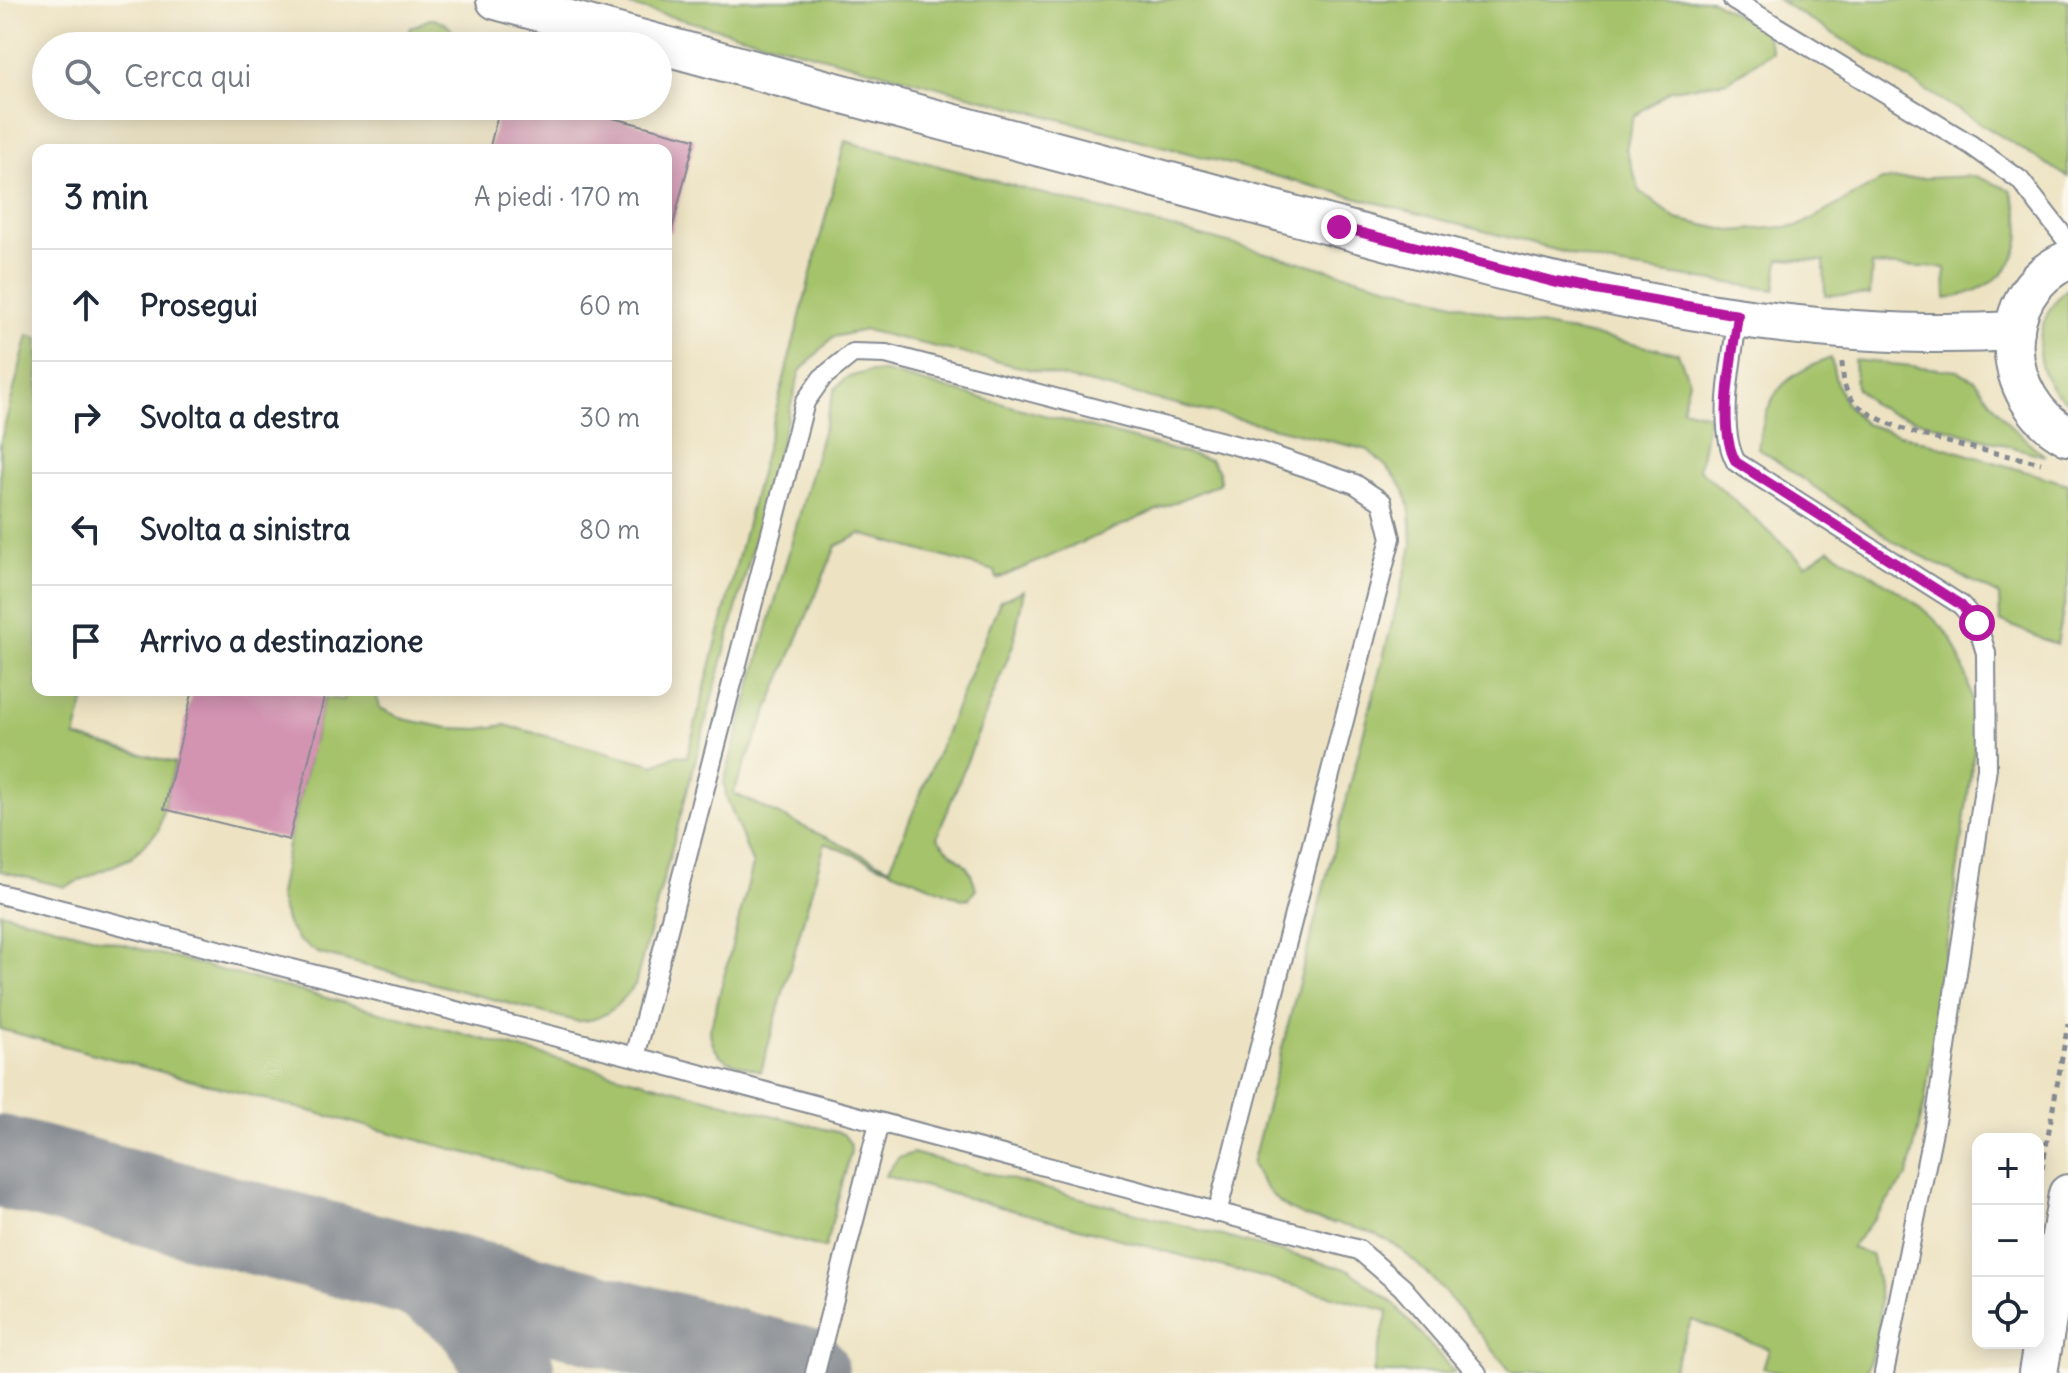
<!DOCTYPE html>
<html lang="it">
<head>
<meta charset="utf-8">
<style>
  body { margin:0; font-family:Delius,sans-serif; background:#f6f6f7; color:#1f2937 }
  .controls { position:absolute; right:24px; bottom:24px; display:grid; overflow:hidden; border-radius:16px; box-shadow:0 4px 20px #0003 }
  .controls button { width:72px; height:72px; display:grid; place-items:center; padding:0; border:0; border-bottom:2px solid #e0e1e3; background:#fff; color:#1f2937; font:40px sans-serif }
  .stop { position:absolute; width:24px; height:24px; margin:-18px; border:6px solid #b5179e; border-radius:50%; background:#fff }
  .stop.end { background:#b5179e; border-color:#fff; box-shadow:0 2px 8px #0008 }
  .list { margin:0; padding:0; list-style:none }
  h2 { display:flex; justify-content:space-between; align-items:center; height:104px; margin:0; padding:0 32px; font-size:34px }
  h2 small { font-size:26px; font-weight:400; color:#747a83 }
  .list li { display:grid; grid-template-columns:52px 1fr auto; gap:24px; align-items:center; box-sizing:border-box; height:112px; padding:0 32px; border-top:2px solid #e0e1e3 }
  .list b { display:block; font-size:30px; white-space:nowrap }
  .list em { font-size:26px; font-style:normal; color:#747a83 }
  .icon { flex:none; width:44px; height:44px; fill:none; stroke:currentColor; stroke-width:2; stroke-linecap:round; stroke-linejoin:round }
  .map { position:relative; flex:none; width:2068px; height:1373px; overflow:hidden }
  .search { position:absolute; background:#fff; box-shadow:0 4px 20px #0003; left:32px; top:32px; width:640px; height:88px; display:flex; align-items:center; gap:20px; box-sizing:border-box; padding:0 28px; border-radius:44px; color:#747a83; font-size:30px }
  .panel { position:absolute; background:#fff; box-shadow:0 4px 20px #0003; left:32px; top:144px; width:640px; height:552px; border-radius:16px }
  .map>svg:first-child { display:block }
  .green { fill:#a5c36b; stroke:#607964; stroke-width:2 }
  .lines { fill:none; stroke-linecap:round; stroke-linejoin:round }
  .taxiway { stroke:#848990; stroke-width:92 }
  .building { fill:#d394b2 }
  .lane-casing { stroke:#848990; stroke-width:22 }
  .street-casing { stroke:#848990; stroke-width:42 }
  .path { stroke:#848990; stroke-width:5; stroke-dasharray:6 6; stroke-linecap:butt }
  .lane { stroke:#fff; stroke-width:18 }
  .street { stroke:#fff; stroke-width:38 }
  .route { stroke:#b5179e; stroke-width:10 }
</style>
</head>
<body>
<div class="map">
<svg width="2068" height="1373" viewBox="0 0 2068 1373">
  <rect width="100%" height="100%" fill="#fbf7ec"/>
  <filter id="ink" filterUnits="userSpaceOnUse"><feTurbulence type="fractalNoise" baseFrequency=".0125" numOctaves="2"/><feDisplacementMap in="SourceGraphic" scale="16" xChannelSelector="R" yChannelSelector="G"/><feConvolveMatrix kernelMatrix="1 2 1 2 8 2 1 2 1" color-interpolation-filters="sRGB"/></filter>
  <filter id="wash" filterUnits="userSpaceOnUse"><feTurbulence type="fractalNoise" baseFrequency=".006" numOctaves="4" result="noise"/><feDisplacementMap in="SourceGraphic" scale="32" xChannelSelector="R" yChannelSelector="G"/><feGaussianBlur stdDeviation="1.8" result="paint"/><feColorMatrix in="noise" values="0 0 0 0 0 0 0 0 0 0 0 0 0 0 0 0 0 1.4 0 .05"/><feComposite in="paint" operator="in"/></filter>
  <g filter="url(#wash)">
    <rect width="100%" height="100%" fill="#ede3c3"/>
    <path class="green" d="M608 0H1712L1765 32 1772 51 1728 81 1671 90 1633 117 1626 149 1640 192 1676 219 1731 231 1799 226 1882 180 1975 176 2011 190C2036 251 2006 288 1946 299L1945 268 1872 265 1870 295H1825L1824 261 1779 259 1775 290 1616 266Z
      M1778 0H2068V177Z
      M430 19C446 19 455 30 457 46H406L410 28Z
      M845 141 1525 322 1678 353 1689 381 1682 408 1709 415 1699 469 1806 565 1829 549C1868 574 1921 598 1949 636 1965 658 1973 703 1977 730L1925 1100 1908 1175 1851 1248 1871 1254C1884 1300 1884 1328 1865 1373H1780L1763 1368 1769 1349 1692 1320 1671 1373H1512C1477 1332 1443 1284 1401 1250 1349 1207 1289 1244 1252 1164L1412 546C1410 493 1409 486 1368 450L865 330 833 337 800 371 635 985C619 1005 603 1023 575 1021L318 953 298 940 287 924 279 895 289 840 324 698 344 700 346 690H375L380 708 403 719 448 728 479 729 505 725 655 765 676 755 687 757Z
      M2068 288V402C2026 375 2033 317 2068 288Z
      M28 335 38 338V690H87L75 737 175 763 158 831 131 858 65 887 0 871V444Z
      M1831 358C1836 387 1842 405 1865 424L2068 484V584L2057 645 2000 621 1999 595 1896 543 1758 448C1767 395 1780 376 1831 358Z
      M1854 360 1958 371 1975 380 2011 427 2045 456 1888 412 1871 403 1856 387Z
      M867 372H885L1210 460 1219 471 1220 483 997 579 995 571 861 534 836 546 733 793 890 868 1000 601 1024 590 1013 645 937 837C954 862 968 855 976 889L969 899H962L825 843 761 1071C734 1063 712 1062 710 1030L753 865 726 796 724 782 835 389 846 378Z
      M0 912 843 1134 850 1143 851 1151 825 1248 0 1029Z
      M913 1153 1349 1270 1392 1302 1455 1373H1373L1388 1311 885 1176 898 1158Z"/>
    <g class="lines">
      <path class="taxiway" d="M0 1161 803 1373
        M418 1272C463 1295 495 1324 509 1373"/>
    </g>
    <g id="blocks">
      <path class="building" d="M500 106H566L695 139 671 233 666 231V150H489Z
        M193 690H295L324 698 289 840 164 809Z"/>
    </g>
  </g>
  <g filter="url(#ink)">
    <use href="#blocks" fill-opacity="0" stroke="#848990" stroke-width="2"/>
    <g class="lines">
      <g class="lane-casing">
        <path id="lane" d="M1733 0 1971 145 2020 180 2068 242
          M1738 315C1733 356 1716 427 1736 462L1961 605 1977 623 1986 653 1987 768 1936 1116 1884 1373
          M0 894 635 1057 1359 1250 1402 1287 1477 1373
          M635 1057 805 402 822 378 853 353 886 354 1265 453 1355 484 1382 502 1391 538 1217 1213
          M815 1373 879 1123"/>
      </g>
      <g class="street-casing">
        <path id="street" d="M496 0C733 65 971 128 1208 192 1469 262 1741 348 2015 331
          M2068 260C1992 292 1999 401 2068 436
          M2038 1373 2068 1194"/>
      </g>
      <path class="path" d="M1842 362C1843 377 1843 390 1854 402 1889 436 1993 451 2041 463
        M2042 1169 2068 1024"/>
      <use href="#lane" class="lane"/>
      <use href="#street" class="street"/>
    </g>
  </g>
  <g class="lines" filter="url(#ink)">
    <path class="route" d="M1339 227 1557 283 1738 315C1733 356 1716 427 1736 462L1961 605 1977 623"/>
  </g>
</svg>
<div class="controls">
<button>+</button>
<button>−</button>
<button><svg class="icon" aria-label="locate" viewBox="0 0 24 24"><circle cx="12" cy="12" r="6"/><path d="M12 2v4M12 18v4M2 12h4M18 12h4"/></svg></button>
</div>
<div class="stop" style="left:1977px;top:623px"></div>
<div class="stop end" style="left:1339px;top:227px"></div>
<div class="search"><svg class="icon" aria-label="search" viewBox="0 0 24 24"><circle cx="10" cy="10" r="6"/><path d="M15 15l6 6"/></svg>Cerca qui</div>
<section class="panel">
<h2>3 min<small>A piedi · 170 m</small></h2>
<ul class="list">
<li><svg class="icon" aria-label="ahead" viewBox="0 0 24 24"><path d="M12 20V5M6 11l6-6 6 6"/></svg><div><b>Prosegui</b></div><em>60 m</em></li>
<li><svg class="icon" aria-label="right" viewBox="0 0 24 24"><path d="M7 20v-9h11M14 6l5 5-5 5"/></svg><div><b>Svolta a destra</b></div><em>30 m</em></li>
<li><svg class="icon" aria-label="left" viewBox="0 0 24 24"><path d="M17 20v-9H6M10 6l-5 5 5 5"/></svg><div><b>Svolta a sinistra</b></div><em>80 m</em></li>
<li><svg class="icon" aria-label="arrive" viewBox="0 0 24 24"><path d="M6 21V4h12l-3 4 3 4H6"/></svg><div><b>Arrivo a destinazione</b></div></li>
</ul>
</section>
</div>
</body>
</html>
